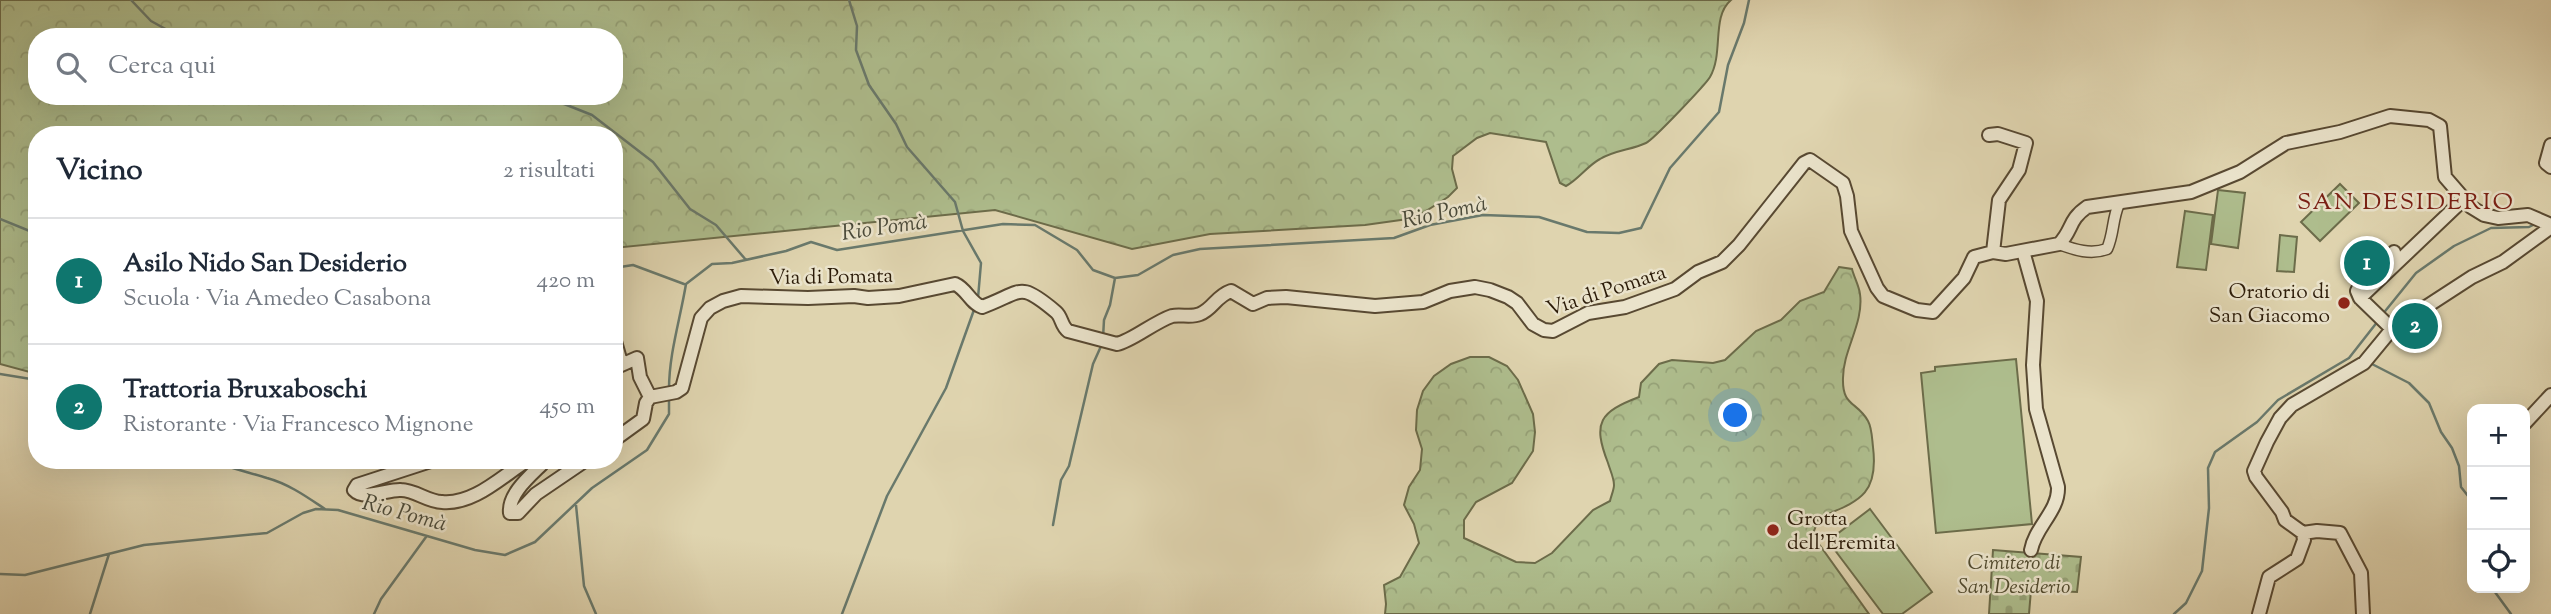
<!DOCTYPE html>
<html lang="it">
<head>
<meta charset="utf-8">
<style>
  body { margin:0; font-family:"Sorts Mill Goudy",serif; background:#f2f2f3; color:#1f2937 }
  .controls { position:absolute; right:21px; bottom:21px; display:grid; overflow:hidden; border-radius:14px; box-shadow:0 7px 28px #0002 }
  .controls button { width:63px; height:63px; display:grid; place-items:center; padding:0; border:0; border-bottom:2px solid #e0e1e3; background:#fff; color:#1f2937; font:35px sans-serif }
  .you { position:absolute; left:1736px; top:416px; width:24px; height:24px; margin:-18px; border:5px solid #fff; border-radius:50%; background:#1a73e8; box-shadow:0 0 0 10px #1a73e833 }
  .badge { display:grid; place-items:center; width:46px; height:46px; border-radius:50%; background:#0f766e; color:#fff; font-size:23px; font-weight:700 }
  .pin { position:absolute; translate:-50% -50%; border:4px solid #fff; box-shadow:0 2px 7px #0006 }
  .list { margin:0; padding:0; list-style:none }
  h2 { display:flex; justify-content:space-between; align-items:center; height:91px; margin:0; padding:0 28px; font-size:30px }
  h2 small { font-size:23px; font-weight:400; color:#747a83 }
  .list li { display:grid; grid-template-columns:46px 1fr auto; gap:21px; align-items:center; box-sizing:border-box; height:126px; padding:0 28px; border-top:2px solid #e0e1e3 }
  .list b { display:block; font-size:26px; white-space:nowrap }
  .list p { margin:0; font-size:23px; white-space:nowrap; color:#747a83 }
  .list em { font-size:23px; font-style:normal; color:#747a83 }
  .icon { flex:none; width:38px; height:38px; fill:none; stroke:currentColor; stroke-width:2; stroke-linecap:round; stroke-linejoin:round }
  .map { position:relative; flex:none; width:2551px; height:614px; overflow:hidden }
  .search { position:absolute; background:#fff; box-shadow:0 7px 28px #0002; left:28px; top:28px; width:595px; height:77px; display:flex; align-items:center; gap:18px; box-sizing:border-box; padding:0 24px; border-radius:28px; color:#747a83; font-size:26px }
  .panel { position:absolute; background:#fff; box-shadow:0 7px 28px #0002; left:28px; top:126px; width:595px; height:343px; border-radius:28px }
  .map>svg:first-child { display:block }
  .grass { fill:#aebd8d; stroke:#6c6c4a; stroke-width:2 }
  .forest { fill:url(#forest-crowns); stroke:#6c6c4a; stroke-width:2; fill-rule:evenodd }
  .cemetery { fill:url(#cemetery-stones); stroke:#6c6c4a; stroke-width:2 }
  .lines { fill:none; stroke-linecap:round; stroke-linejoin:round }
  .stream { stroke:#69796c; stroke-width:2.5 }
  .pedestrian-casing { stroke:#584932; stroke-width:13 }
  .minor-casing { stroke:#584932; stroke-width:16 }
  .pedestrian { stroke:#eae3cb; stroke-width:10 }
  .minor { stroke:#eae3cb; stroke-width:12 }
  .poi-dot { fill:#8f2418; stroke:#eae3cb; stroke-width:2.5 }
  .labels { text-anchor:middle; stroke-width:5; stroke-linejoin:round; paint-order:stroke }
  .street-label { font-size:21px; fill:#2b1b08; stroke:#eae3cb }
  .poi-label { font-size:21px; fill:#2b1b08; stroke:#eae3cb; text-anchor:end }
  .park-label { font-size:21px; font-style:italic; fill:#524c30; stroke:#eae3cb }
  .water-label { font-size:23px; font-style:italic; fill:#4a4a3a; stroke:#eae3cb }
  .quarter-label { font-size:24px; letter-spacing:2px; fill:#7a1f14; stroke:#eae3cb }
</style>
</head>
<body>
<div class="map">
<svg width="2551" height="614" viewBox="0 0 2551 614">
  <defs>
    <pattern id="forest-crowns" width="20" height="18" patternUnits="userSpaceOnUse" patternTransform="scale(1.75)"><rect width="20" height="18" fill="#aebd8d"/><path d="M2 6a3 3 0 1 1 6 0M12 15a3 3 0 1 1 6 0" fill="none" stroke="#96a278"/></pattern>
    <pattern id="cemetery-stones" width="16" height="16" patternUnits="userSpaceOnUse" patternTransform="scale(1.75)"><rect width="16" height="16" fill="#aebd8d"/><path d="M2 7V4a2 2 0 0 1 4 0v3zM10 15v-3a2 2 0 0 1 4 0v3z" fill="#96a278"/></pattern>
  </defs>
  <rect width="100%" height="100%" fill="#dfd4af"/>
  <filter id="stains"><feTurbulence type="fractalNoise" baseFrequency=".00286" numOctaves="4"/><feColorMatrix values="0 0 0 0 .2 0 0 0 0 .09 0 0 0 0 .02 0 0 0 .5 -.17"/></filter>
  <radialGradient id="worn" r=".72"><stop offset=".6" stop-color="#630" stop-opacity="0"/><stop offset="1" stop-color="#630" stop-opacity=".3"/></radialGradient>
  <path class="grass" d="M2340 184 2359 203 2320 241 2301 222Z
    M2218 190 2245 193 2238 248 2211 244Z
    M2185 211 2213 215 2206 270 2177 267Z
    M2280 235 2297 237 2294 272 2277 271Z
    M2016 359 2032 524 1936 533 1921 373 1935 371V367Z
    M1870 509 1932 592 1902 614H1883L1828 541Z"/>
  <path class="forest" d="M0 0H1731C1711 17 1724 53 1710 77 1706 84 1653 140 1646 143 1631 150 1615 150 1600 159 1587 166 1579 179 1566 186L1560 183 1546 142 1490 133 1477 138 1453 156 1452 169 1457 188 1448 197 1415 218 1365 225 1210 234 1132 249 995 210 614 248V135H37V374L0 364ZM37 37H614V96H37Z
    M1839 267 1852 269C1854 277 1859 286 1860 294 1864 323 1843 350 1843 378 1842 407 1857 401 1868 421 1872 428 1872 439 1873 447 1879 496 1858 501 1819 518L1814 531 1819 544 1869 614H1385L1386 604 1384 585 1400 577 1419 543 1414 524 1404 505 1409 487 1420 470 1422 449 1416 430 1417 410 1423 391 1434 376 1451 364 1470 357H1489L1507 366 1518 380 1533 414 1535 432 1533 451 1512 483 1476 502 1464 520V538L1516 562 1535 563 1552 553 1593 510 1610 501C1611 496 1614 490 1614 485 1614 478 1610 470 1608 463 1592 422 1600 412 1639 397L1641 383 1659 364 1672 360 1713 363 1725 360 1756 331 1781 320 1800 301 1824 292Z"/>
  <path class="cemetery" d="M1993 550 2081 557 2077 592 2031 590 2029 614H1989Z"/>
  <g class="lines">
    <path class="stream" d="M131 0 151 21 180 37
      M849 0 857 26 856 50 869 85 896 124 907 147 955 202 963 231 981 263 978 298
      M295 96C307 107 326 102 340 96
      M544 96 592 115 653 162 690 209 716 225 746 260
      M0 219 37 234
      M614 268 633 265 684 284
      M2382 315 2416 273 2454 246 2491 228 2529 227 2537 223
      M1103 338 1104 320 1110 305 1115 278
      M2370 363 2409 383 2429 403 2441 432 2452 448 2459 466 2461 487 2472 501
      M0 374 37 380
      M669 389C669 354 680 320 686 284L712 264 732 263 786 251 811 242 837 250 1003 224 1035 225 1077 250 1093 270 1115 278 1138 275 1173 255 1200 249 1394 238 1430 225 1483 215 1539 217 1587 232 1619 233 1641 228 1670 168 1719 112 1728 65 1744 23 1749 0
      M210 460C229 468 248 472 267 478 289 484 307 497 325 509
      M576 505 584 586 596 614
      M1053 525 1061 480 1069 466 1093 364 1102 344
      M0 574 25 575 144 545 267 533 303 513 316 509 338 510 475 550 505 555 535 542 592 488 647 450 669 414V396
      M2492 588 2511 614
      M90 614 109 554
      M374 614 381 599 426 537
      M842 614 887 496 946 388 975 307
      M2174 614 2186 603 2202 571 2209 508 2208 468 2215 452 2257 422 2278 400 2349 358 2378 321"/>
    <g class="pedestrian-casing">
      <path id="pedestrian" d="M2059 244C2075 250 2091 255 2107 249 2114 234 2112 219 2119 204"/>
    </g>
    <g class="minor-casing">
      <path id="minor" d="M1989 135 1998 134 2026 143 2019 170 1999 200 1993 252
        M2551 145 2546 163 2551 167
        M2023 251 2037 301 2033 365 2036 409 2058 487C2059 511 2035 527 2031 550
        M2360 298 2357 291 2361 283 2394 252
        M2392 329 2360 298 2463 200
        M614 338 620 359 619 366 637 358 640 377 650 397
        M650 397 676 392 682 388 701 318 710 308 723 301 741 296 808 298 854 296 868 298 899 296 955 284C967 289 970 303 982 307 1023 292 1018 280 1056 312 1062 317 1061 326 1068 331L1117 344C1132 341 1154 322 1172 316 1181 314 1191 318 1200 314 1213 309 1216 296 1231 291L1253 304 1267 298 1286 297 1375 306 1423 302 1450 291 1475 287 1490 290 1508 297 1517 303 1533 324 1544 330 1553 331 1588 313 1625 307 1675 289 1698 272 1722 262 1739 245 1804 163 1810 160 1843 183 1847 196 1851 231 1877 288 1883 296 1917 310 1933 312 1964 278 1974 257 1993 252 2006 254 2059 244C2073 230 2068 220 2087 207L2191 192 2240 172 2286 143 2340 132 2390 116 2429 120 2440 126 2445 177 2471 207 2484 215 2498 218 2528 215 2551 225
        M2525 423 2551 395
        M614 440 643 419 646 403 650 397
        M434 460 357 485 354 490C364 501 388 489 401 490 415 490 428 502 442 502 474 505 502 476 528 460
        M542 460V464C530 476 508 494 510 513H518L536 494 586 460
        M2259 614 2269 577 2297 559 2304 540 2303 533
        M2363 614 2361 573 2340 533 2317 531 2303 533 2285 520 2282 512 2256 477 2254 471 2267 442 2280 418 2292 405 2364 363 2392 329 2472 277 2503 262 2551 227"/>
    </g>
    <use href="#pedestrian" class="pedestrian"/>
    <use href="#minor" class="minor"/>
  </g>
  <g class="poi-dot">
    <circle cx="2344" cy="303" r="7"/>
    <circle cx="1773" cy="530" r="7"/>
  </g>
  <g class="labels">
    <g class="street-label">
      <text transform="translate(831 276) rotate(-1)" y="7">Via di Pomata</text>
      <text transform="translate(1606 290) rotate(-18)" y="7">Via di Pomata</text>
    </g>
    <g class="poi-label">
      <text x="2330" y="298">Oratorio di<tspan x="2330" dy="24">San Giacomo</tspan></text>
      <text x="1787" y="525" text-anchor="start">Grotta<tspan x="1787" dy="24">dell'Eremita</tspan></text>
    </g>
    <g class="park-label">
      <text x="2014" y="569">Cimitero di<tspan x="2014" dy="24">San Desiderio</tspan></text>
    </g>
    <g class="water-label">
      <text transform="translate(1444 211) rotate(-12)" y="8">Rio Pomà</text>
      <text transform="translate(884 226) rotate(-8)" y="8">Rio Pomà</text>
      <text transform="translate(405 512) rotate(15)" y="8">Rio Pomà</text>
    </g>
    <g class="quarter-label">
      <text x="2406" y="209">SAN DESIDERIO</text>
    </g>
  </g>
  <rect width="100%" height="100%" filter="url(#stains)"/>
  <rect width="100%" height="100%" fill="url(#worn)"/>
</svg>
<div class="controls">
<button>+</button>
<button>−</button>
<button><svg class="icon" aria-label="locate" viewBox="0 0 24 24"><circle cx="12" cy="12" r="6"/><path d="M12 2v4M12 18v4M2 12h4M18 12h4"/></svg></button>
</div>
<div class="you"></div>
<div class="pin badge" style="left:2367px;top:263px">1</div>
<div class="pin badge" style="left:2415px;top:326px">2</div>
<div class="search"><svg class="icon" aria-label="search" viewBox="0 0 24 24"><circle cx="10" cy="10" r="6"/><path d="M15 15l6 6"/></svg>Cerca qui</div>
<section class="panel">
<h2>Vicino<small>2 risultati</small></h2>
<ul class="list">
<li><span class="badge">1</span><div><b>Asilo Nido San Desiderio</b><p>Scuola · Via Amedeo Casabona</p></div><em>420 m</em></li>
<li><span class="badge">2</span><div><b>Trattoria Bruxaboschi</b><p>Ristorante · Via Francesco Mignone</p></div><em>450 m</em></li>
</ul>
</section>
</div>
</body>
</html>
